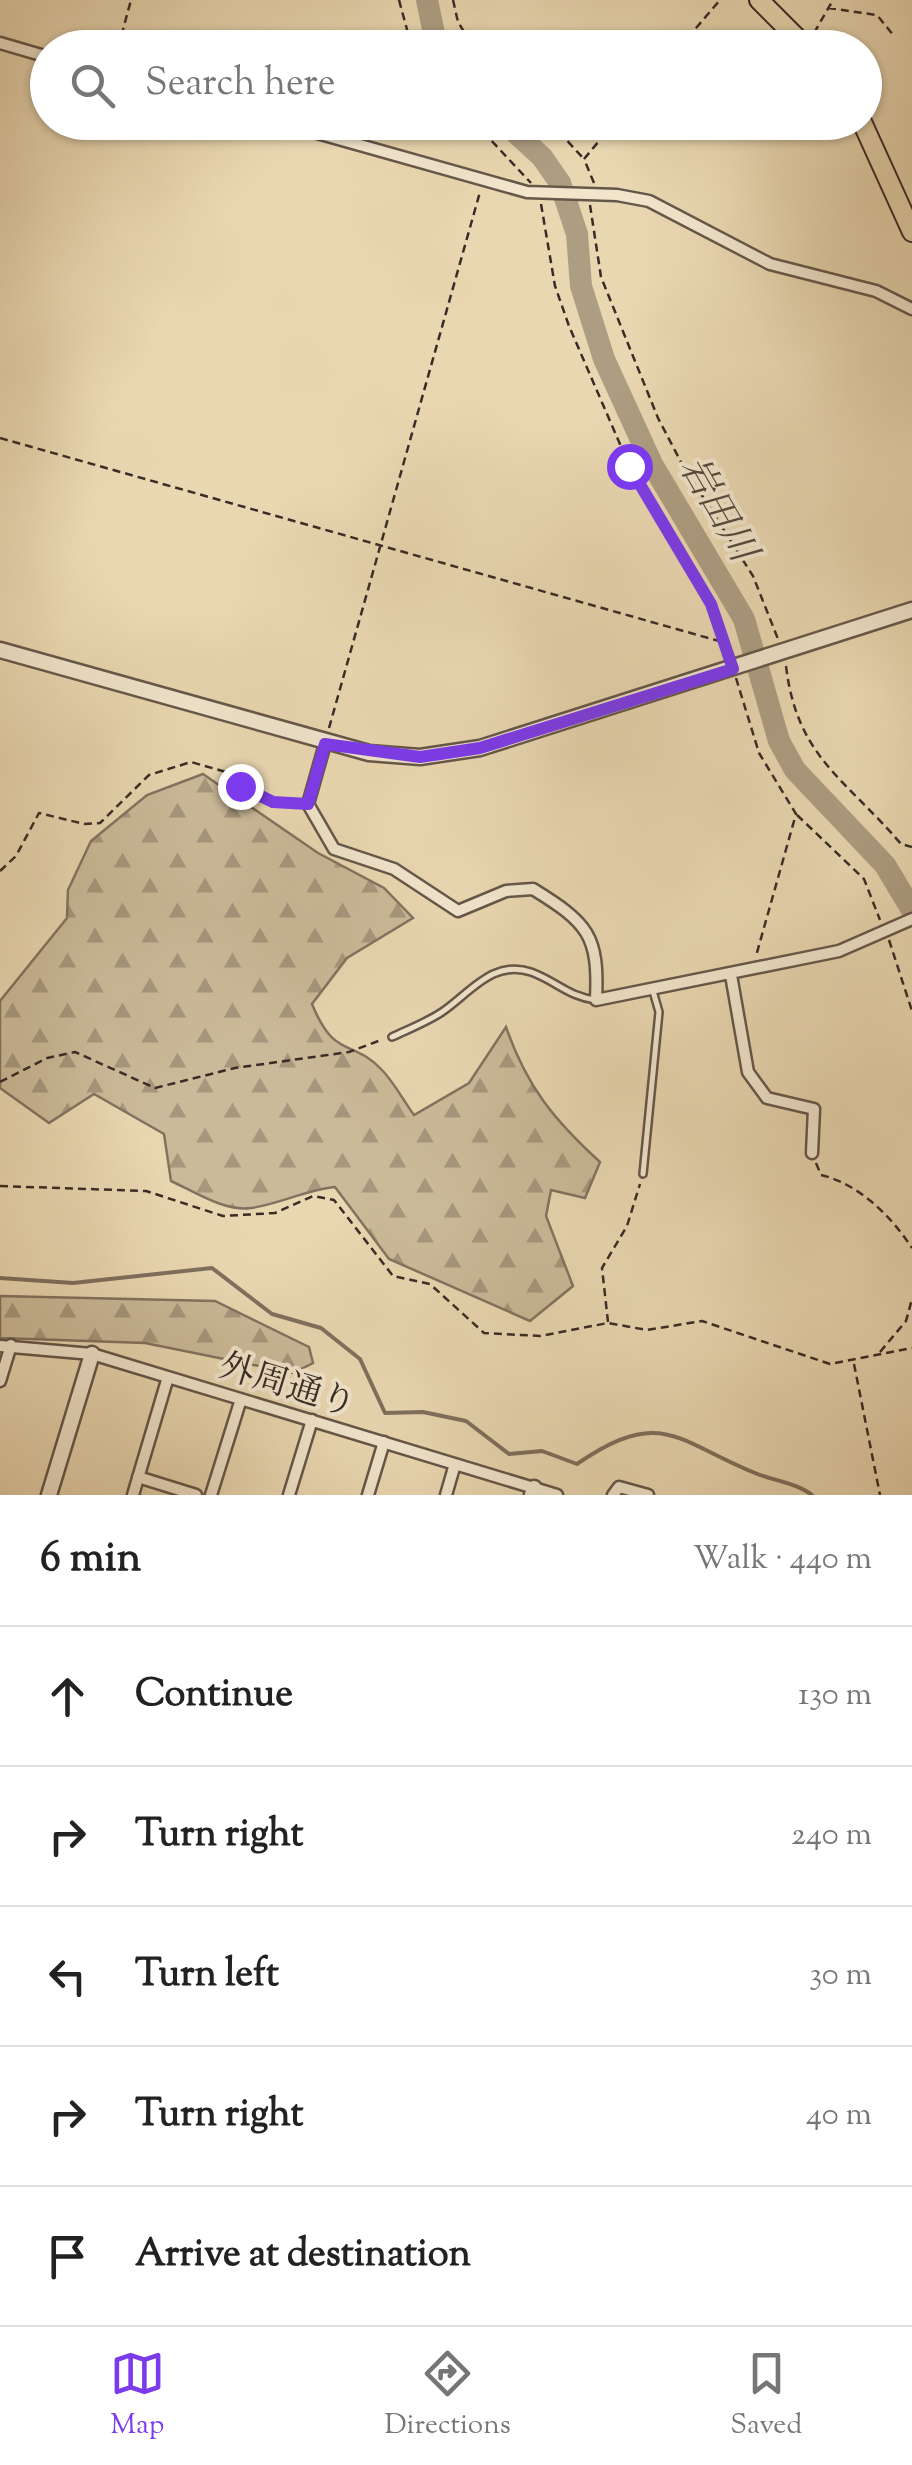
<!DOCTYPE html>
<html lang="en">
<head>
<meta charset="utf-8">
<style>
  body { margin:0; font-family:"Sorts Mill Goudy","Noto Serif JP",serif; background:#f6f6f6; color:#222 }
  .stop { position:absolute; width:30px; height:30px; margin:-22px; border:8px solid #7c3aed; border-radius:50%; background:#fff }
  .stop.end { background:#7c3aed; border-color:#fff; box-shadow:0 2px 10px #0008 }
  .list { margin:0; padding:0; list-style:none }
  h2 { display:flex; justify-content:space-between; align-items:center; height:130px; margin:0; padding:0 40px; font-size:42px }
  h2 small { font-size:32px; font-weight:400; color:#767676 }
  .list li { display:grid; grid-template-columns:65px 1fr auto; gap:30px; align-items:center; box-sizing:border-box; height:140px; padding:0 40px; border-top:2px solid #e0e0e0 }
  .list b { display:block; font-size:38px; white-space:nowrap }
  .list em { font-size:32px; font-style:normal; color:#767676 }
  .icon { flex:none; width:55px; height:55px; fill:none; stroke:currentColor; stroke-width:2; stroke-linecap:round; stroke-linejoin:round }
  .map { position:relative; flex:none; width:912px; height:1495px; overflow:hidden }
  .search { position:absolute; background:#fff; box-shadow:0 2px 8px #0004; left:30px; right:30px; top:30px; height:110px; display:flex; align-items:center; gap:25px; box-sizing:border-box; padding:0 35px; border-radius:55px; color:#767676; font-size:38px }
  .sheet { height:830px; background:#fff }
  nav { display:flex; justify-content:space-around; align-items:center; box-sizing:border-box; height:140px; border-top:2px solid #e0e0e0; background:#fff; font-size:28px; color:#767676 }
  nav a { display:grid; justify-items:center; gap:5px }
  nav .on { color:#7c3aed }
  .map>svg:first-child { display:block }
  .forest { fill:url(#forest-firs); stroke:#827360; stroke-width:2.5 }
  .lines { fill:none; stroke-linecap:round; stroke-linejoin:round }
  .stream { stroke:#7f705d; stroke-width:4 }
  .river { stroke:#ad9d82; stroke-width:22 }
  .service-casing { stroke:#655749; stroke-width:10 }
  .minor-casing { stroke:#655749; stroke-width:15 }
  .tertiary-casing { stroke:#655749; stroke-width:19 }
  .trunk-casing { stroke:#392c26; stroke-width:22 }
  .path { stroke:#392c26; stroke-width:2.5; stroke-dasharray:8 5; stroke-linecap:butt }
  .service { stroke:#f1e5cc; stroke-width:5 }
  .minor { stroke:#f1e5cc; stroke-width:10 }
  .tertiary { stroke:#f1e5cc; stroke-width:14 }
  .trunk { stroke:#e9d7b1; stroke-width:18 }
  .route { stroke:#7c3aed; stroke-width:12 }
  .labels { text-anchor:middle; stroke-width:8; stroke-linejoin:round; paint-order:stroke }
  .street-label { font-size:35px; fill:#392c26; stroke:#f1e5cc }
  .water-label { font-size:38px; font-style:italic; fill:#56483d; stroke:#f1e5cc }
</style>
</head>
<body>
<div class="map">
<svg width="912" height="1495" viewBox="0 0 912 1495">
  <defs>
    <pattern id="forest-firs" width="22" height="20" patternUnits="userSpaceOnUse" patternTransform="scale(2.5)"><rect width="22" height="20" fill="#cbba99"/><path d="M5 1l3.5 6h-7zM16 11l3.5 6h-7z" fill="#a6977d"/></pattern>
  </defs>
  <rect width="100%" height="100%" fill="#e9d7b1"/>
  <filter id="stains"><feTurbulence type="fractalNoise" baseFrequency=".002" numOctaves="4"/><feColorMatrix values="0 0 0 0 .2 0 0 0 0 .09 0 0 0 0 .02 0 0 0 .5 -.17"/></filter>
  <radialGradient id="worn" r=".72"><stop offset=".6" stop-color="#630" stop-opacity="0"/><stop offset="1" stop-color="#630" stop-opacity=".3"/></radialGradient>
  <path class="forest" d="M203 774 318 853 384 888 413 918 347 958 312 1004C335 1060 351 1038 381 1069 394 1082 403 1100 414 1115L469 1083 506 1027C527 1087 554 1120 600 1162L585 1198 551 1190 546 1216 573 1286 530 1321 389 1259 335 1187C305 1190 280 1204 251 1208 225 1212 193 1191 171 1181L164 1134 94 1094 49 1123 0 1088V1001L67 918 68 890 91 841 147 795Z
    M0 1296 215 1301 309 1347 313 1363 293 1373 145 1343 0 1338Z"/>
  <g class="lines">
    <path class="stream" d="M0 1278 73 1283 212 1268 272 1314 321 1328 360 1359 385 1413 423 1412 466 1421 509 1454 542 1451 577 1464C662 1406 676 1441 755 1473 774 1481 797 1483 812 1495"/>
    <path class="river" d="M427 0 437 48
      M504 122 542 157 560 183 577 234 581 286 604 359 652 464 744 619 779 741 795 770 885 865 912 910"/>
    <g class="service-casing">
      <path id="service" d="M392 1037C409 1029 427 1022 442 1012 470 993 493 959 531 972 556 981 569 997 596 1000
        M643 1174 659 1012 653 991"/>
    </g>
    <g class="minor-casing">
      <path id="minor" d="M0 43 48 57
        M278 122 527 192 617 195 649 201 770 264 876 291 912 309
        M325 744 308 804 334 849 394 869 458 911 506 891 533 889C588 923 599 935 596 1000L839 951 912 919
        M731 975 748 1072 767 1098 814 1109 812 1153
        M0 1346 92 1354 557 1495
        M0 1381 11 1345
        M138 1477 196 1495
        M133 1495 168 1377
        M211 1495 241 1399
        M289 1495 312 1420
        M368 1495 384 1442
        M446 1495 455 1464
        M613 1495 619 1487 648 1495"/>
    </g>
    <g class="tertiary-casing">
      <path id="tertiary" d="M0 650 369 753 420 757 480 748 912 610
        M49 1495 92 1354
        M532 1495 534 1488"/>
    </g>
    <g class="trunk-casing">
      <path id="trunk" d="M759 0 807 48
        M862 122 912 232"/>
    </g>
    <path class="path" d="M399 0 412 48
      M453 0 458 22 474 48
      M828 8 877 15 894 36
      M814 33 833 0
      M118 48 131 0
      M679 48 720 0
      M474 122 531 183
      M550 122 583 158
      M594 183 584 159 615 122
      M541 204 555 286 569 326 629 465 694 573 726 643
      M590 205 601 277 658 418 682 464 753 576 778 639
      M0 438 726 643 730 656
      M786 666C797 758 846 779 901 844L912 847
      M736 678 759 753 796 814 756 956
      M329 728 480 192
      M797 815 864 879 880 920
      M0 871 16 856 39 813 84 824 100 823 149 775 191 762 226 772 261 798 296 803
      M889 940 912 1011
      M0 1082 47 1058 75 1052 155 1088 235 1068 349 1052 381 1040
      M816 1163 821 1175C859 1184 891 1216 912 1248
      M0 1186 146 1191 223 1216 275 1213 313 1196 334 1200 393 1276 430 1284 484 1333 540 1336 608 1323 647 1330 702 1321 830 1364 912 1348
      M608 1322 602 1268 627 1226 640 1184
      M880 1352 906 1321 912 1299
      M854 1364 880 1495"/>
    <use href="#service" class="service"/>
    <use href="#minor" class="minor"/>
    <use href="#tertiary" class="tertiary"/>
    <use href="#trunk" class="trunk"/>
  </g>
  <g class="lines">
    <path class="route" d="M240 786 273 802 308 804 325 744 420 757 480 748 733 669 711 604 629 466"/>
  </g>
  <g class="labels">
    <g class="street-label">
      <text transform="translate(288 1384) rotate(17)" y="12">外周通り</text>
    </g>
    <g class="water-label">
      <text transform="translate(719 508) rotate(60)" y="13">岩田川</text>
    </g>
  </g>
  <rect width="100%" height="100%" filter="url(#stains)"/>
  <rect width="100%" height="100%" fill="url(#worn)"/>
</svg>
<div class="stop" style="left:629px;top:466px"></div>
<div class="stop end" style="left:240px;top:786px"></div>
<div class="search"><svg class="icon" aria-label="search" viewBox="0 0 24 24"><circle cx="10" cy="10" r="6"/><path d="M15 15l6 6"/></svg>Search here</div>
</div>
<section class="sheet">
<h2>6 min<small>Walk · 440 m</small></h2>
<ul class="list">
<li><svg class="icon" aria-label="ahead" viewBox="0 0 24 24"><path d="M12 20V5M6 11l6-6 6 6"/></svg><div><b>Continue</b></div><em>130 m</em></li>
<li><svg class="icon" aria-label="right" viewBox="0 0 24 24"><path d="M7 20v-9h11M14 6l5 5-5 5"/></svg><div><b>Turn right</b></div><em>240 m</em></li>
<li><svg class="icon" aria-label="left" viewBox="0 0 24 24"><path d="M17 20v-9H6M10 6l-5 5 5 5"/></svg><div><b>Turn left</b></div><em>30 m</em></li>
<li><svg class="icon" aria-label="right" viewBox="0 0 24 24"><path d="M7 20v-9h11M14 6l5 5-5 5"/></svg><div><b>Turn right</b></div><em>40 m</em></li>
<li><svg class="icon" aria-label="arrive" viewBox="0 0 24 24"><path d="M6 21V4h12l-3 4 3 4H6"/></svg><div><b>Arrive at destination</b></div></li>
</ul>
</section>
<nav>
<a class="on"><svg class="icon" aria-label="map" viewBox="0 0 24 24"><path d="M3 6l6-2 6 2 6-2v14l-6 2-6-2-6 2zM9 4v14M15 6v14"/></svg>Map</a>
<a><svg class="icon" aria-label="directions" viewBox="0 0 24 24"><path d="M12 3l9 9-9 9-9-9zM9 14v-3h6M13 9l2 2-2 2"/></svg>Directions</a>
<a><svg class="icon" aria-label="saved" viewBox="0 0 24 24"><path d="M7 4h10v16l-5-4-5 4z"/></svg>Saved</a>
</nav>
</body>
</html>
